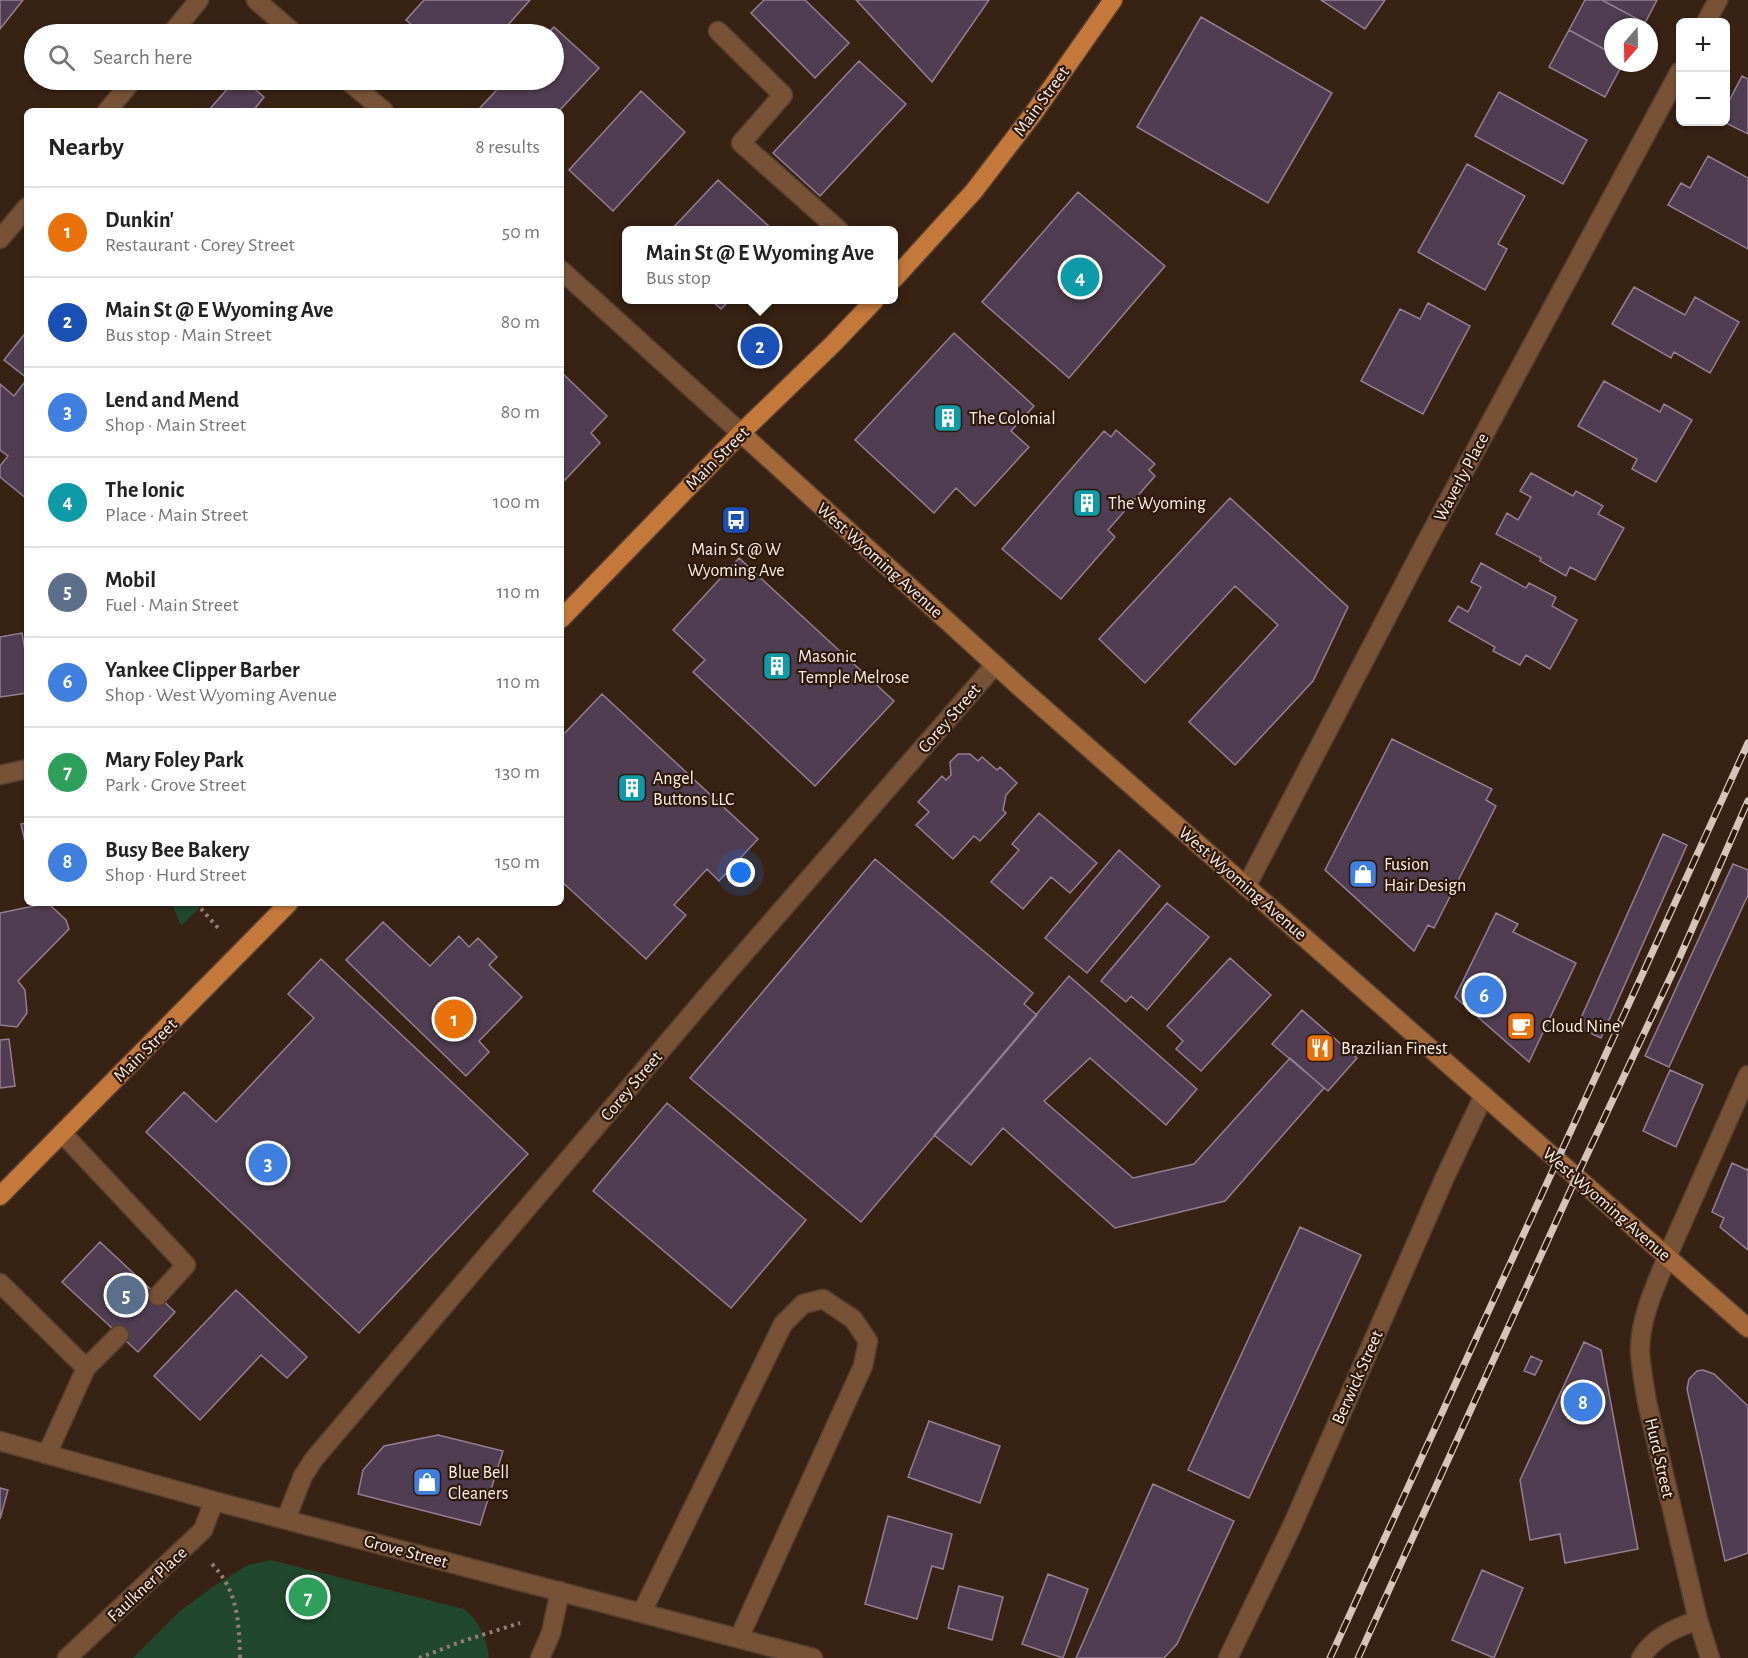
<!DOCTYPE html>
<html lang="en">
<head>
<meta charset="utf-8">
<style>
  body { margin:0; font-family:"Alegreya Sans",sans-serif; background:#f6f6f6; color:#222 }
  .controls { position:absolute; right:18px; top:18px; display:grid; overflow:hidden; border-radius:9px; box-shadow:0 2px 4px #0004 }
  .controls button { width:54px; height:54px; display:grid; place-items:center; padding:0; border:0; border-bottom:2px solid #e0e0e0; background:#fff; color:#222; font:30px sans-serif }
  .compass { position:absolute; left:1604px; top:18px; width:54px; height:54px; border-radius:50%; background:#fff; box-shadow:0 2px 4px #0004; rotate:200deg }
  .you { position:absolute; left:741px; top:873px; width:21px; height:21px; margin:-15px; border:4px solid #fff; border-radius:50%; background:#1a73e8; box-shadow:0 0 0 9px #1a73e833 }
  .badge { display:grid; place-items:center; width:39px; height:39px; border-radius:50%; background:#7c3aed; color:#fff; font-size:20px; font-weight:700 }
  .pin { position:absolute; translate:-50% -50%; border:3px solid #fff; box-shadow:0 2px 6px #0006 }
  .popup { position:absolute; left:622px; top:226px; width:276px; height:78px; box-sizing:border-box; display:grid; place-content:center; border-radius:9px; background:#fff; filter:drop-shadow(0 2px 4px #0005); font-size:20px; white-space:nowrap; color:#767676 }
  .popup b { font-size:22px; color:#222 }
  .popup::after { content:''; position:absolute; left:50%; top:100%; margin-left:-12px; border:12px solid transparent; border-top-color:#fff }
  .list { margin:0; padding:0; list-style:none }
  h2 { display:flex; justify-content:space-between; align-items:center; height:78px; margin:0; padding:0 24px; font-size:26px }
  h2 small { font-size:20px; font-weight:400; color:#767676 }
  .list li { display:grid; grid-template-columns:39px 1fr auto; gap:18px; align-items:center; box-sizing:border-box; height:90px; padding:0 24px; border-top:2px solid #e0e0e0 }
  .list b { display:block; font-size:22px; white-space:nowrap }
  .list p { margin:0; font-size:20px; white-space:nowrap; color:#767676 }
  .list em { font-size:20px; font-style:normal; color:#767676 }
  .icon { flex:none; width:33px; height:33px; fill:none; stroke:currentColor; stroke-width:2; stroke-linecap:round; stroke-linejoin:round }
  .map { position:relative; flex:none; width:1748px; height:1658px; overflow:hidden }
  .search { position:absolute; background:#fff; box-shadow:0 2px 4px #0004; left:24px; top:24px; width:540px; height:66px; display:flex; align-items:center; gap:15px; box-sizing:border-box; padding:0 21px; border-radius:33px; color:#767676; font-size:22px }
  .panel { position:absolute; background:#fff; box-shadow:0 2px 4px #0004; left:24px; top:108px; width:540px; height:798px; border-radius:9px }
  .map>svg:first-child { display:block }
  .green { fill:#21472e }
  .building { fill:#503d51; stroke:#947e94; stroke-width:1.5 }
  .lines { fill:none; stroke-linecap:round; stroke-linejoin:round }
  .service-casing { stroke:#543f31; stroke-width:21 }
  .minor-casing { stroke:#543f31; stroke-width:21 }
  .secondary-casing { stroke:#543f31; stroke-width:21 }
  .primary-casing { stroke:#543f31; stroke-width:21 }
  .path { stroke:#938075; stroke-width:4; stroke-dasharray:3 4.5; stroke-linecap:butt }
  .service { stroke:#775236; stroke-width:18 }
  .minor { stroke:#775236; stroke-width:18 }
  .secondary { stroke:#a2683a; stroke-width:18 }
  .primary { stroke:#c4793b; stroke-width:18 }
  .rail-casing { stroke:#d5c4ba; stroke-width:7 }
  .rail { stroke:#2d190b; stroke-width:4.5; stroke-dasharray:14; stroke-linecap:butt }
  .labels { text-anchor:middle; stroke-width:4.5; stroke-linejoin:round; paint-order:stroke }
  .street-label { font-size:18px; fill:#feefe6; stroke:#2d190b }
  .poi-label { font-size:18px; fill:#feefe6; stroke:#2d190b; text-anchor:start }
</style>
</head>
<body>
<div class="map">
<svg width="1748" height="1658" viewBox="0 0 1748 1658">
  <rect width="100%" height="100%" fill="#382214"/>
  <path class="green" d="M172 903H204L181 926Z
    M271 1560 464 1609C479 1620 487 1639 489 1657L488 1658H133L180 1611 214 1586 248 1565Z"/>
  <path class="building" d="M0 0H23L0 29Z
    M424 0H530L500 34H414L418 30 406 20Z
    M764 0H805L849 43 815 78 751 13Z
    M856 0H989L932 82Z
    M1321 0H1385L1365 29Z
    M1585 0H1602L1645 23 1643 27H1613V54L1569 30Z
    M1602 0H1657L1645 23Z
    M1201 17 1332 93 1268 203 1137 127Z
    M554 27 599 68 559 111H481L479 109 506 80H554V34H547Z
    M1569 30 1613 54V63H1623L1605 97 1549 67Z
    M859 61 906 104 820 196 773 153Z
    M1742 76 1748 79V134L1724 122H1726V107Z
    M235 80H244L264 97 253 111H208Z
    M641 91 685 132 613 211 569 170Z
    M1499 92 1587 140 1563 184 1475 136Z
    M1708 156 1748 178V249L1668 205 1681 183 1690 188Z
    M1467 164 1525 196 1498 244 1507 249 1485 290 1418 252Z
    M718 180 773 230H671Z
    M1078 192 1165 266 1069 378 982 302Z
    M1634 287 1685 315 1695 297 1739 322 1710 373 1674 352 1671 358 1612 324Z
    M711 300H730L721 309Z
    M1428 303 1470 326 1423 414 1361 381 1400 309 1420 319Z
    M27 331V378L4 360Z
    M954 333 1034 406 1011 431 1029 447 975 506 956 488 934 513 855 440Z
    M561 372 607 416 591 433 600 443 561 484Z
    M1604 381 1660 412 1664 404 1692 420 1656 482 1632 469 1637 459 1578 426Z
    M24 383 27 386V499L0 477V466L8 456 0 450V384L14 396Z
    M1116 430 1155 464 1149 470 1155 476 1108 530 1115 537 1061 599 1002 549 1104 431 1111 437Z
    M1531 473 1573 496 1576 491 1603 506 1598 514 1624 528 1595 580 1570 567 1566 576 1540 561 1541 558 1496 534 1507 513 1518 520 1531 497 1520 491Z
    M1230 498 1348 607 1313 681 1235 765 1189 722 1278 625 1235 586 1145 683 1099 639Z
    M739 558 894 701 815 786 693 672 705 660 673 630Z
    M1481 563 1526 588 1529 583 1556 597 1552 606 1577 620 1550 669 1526 655 1520 665 1493 651 1495 647 1449 621 1458 606 1468 612 1481 587 1471 582Z
    M22 633 27 663V693L0 697V637Z
    M602 694 758 839 719 881 707 869 674 905 686 915 646 959 561 881V737Z
    M1392 739 1492 789 1486 800 1496 806 1434 928 1428 925 1414 951 1325 870Z
    M958 754H970L978 761 982 757 997 770 1000 767 1017 783 1006 795 1003 810 1006 813 980 841 974 836 953 859 916 825 929 812 918 802 942 776 946 780 951 775 950 762Z
    M1039 813 1097 863 1070 893 1051 877 1023 909 991 882 1019 850 1012 844Z
    M27 823V851L21 824Z
    M1663 834 1687 845 1601 1038 1577 1027Z
    M1119 850 1160 886 1087 973 1045 938Z
    M875 859 1033 993 1024 1004 1037 1015 861 1222 690 1078Z
    M1733 864 1748 870V895L1669 1067 1645 1056Z
    M48 903 66 920 69 929 18 981 25 990 27 1013 17 1027 0 1025V913Z
    M1167 903 1209 937 1147 1010 1131 996 1126 1002 1101 981Z
    M1496 913 1518 924 1513 932 1576 963 1529 1062 1455 997Z
    M383 922 430 966 459 936 469 947 478 938 497 957 489 965 522 997 479 1041 489 1052 466 1076 346 960Z
    M1230 958 1271 995 1201 1071 1176 1049 1183 1041 1167 1026Z
    M321 959 528 1154 359 1333 146 1132 184 1092 216 1122 314 1018 288 994Z
    M1069 976 1197 1089 1166 1125 1090 1058 1044 1101 1133 1178 1194 1164 1290 1058 1324 1088 1225 1201 1115 1228 1003 1128 971 1165 934 1135Z
    M1302 1010 1357 1058 1328 1091 1272 1044Z
    M9 1039 15 1086 0 1088V1040Z
    M1670 1070 1703 1085 1676 1147 1643 1131Z
    M667 1103 806 1220 731 1308 593 1191Z
    M1732 1163 1747 1170 1748 1168V1250L1720 1227 1724 1218 1712 1212Z
    M1300 1227 1361 1255 1249 1498 1188 1470Z
    M100 1242 175 1312 138 1352 62 1282Z
    M236 1290 307 1357 287 1378 261 1355 200 1420 154 1376Z
    M1584 1342 1601 1350 1638 1549 1565 1563 1560 1534 1530 1540 1520 1480Z
    M1531 1356 1542 1361 1535 1375 1524 1371Z
    M1703 1370 1714 1374 1748 1406V1553L1725 1561 1687 1389 1689 1379 1697 1371Z
    M929 1421 1000 1446 980 1503 908 1477Z
    M438 1435 503 1451 480 1525 358 1494 363 1470 384 1446Z
    M1153 1484 1234 1521 1177 1644 1164 1658H1076Z
    M0 1488 8 1490 0 1519Z
    M888 1516 952 1534 943 1569 932 1566 917 1619 865 1604Z
    M1482 1570 1523 1588 1494 1658 1452 1640Z
    M1048 1574 1088 1589 1063 1658 1022 1644Z
    M959 1586 1003 1597 992 1640 948 1628Z"/>
  <g class="lines">
    <g class="service-casing">
      <path id="service" d="M718 31 783 95 741 143 839 230
        M62 1133 186 1265 158 1296
        M1667 1257 1748 1075
        M0 1283 86 1368
        M47 1454 86 1368 119 1335
        M642 1612 783 1324 803 1304 823 1299 853 1319 868 1341 863 1366 739 1638"/>
    </g>
    <g class="minor-casing">
      <path id="minor" d="M256 0 295 34
        M1706 22 1718 0
        M171 34 199 0
        M347 80 384 111
        M107 111 133 80
        M0 239 27 207
        M561 270 741 433
        M0 775 27 769
        M1246 887 1425 544 1680 71
        M1667 1257C1655 1287 1640 1318 1640 1351 1641 1368 1644 1385 1647 1402L1698 1620 1710 1658
        M0 1441 214 1501 813 1658
        M286 1519 303 1476 314 1459 713 989 995 665
        M67 1658 203 1530 214 1501
        M540 1658 551 1633 560 1591
        M1228 1658 1292 1526 1445 1177 1484 1095
        M1641 1658C1654 1636 1676 1628 1698 1620"/>
    </g>
    <g class="secondary-casing">
      <path id="secondary" d="M741 433 1023 690 1748 1328"/>
    </g>
    <g class="primary-casing">
      <path id="primary" d="M894 279 974 191 1033 114 1113 0
        M561 619 741 433 833 344 875 300
        M0 1196 289 903"/>
    </g>
    <path class="path" d="M196 903 219 929
      M212 1564C238 1591 239 1622 240 1658
      M419 1658 463 1641 520 1623"/>
    <use href="#service" class="service"/>
    <use href="#minor" class="minor"/>
    <use href="#secondary" class="secondary"/>
    <use href="#primary" class="primary"/>
    <g class="rail-casing">
      <path id="rail" d="M1330 1658 1748 743
        M1358 1658 1576 1178 1678 961 1748 801"/>
    </g>
    <use href="#rail" class="rail"/>
  </g>
  <defs>
    <g id="building-square" transform="scale(1.5)"><rect x="-9" y="-9" width="18" height="18" rx="4" fill="#0f9aa8" stroke="#2d190b"/><path d="M-4-6H4V6H1V3H-1V6H-4ZM-2.5-4.3h1.7v1.8h-1.7ZM.8-4.3h1.7v1.8H.8ZM-2.5-1h1.7V.8h-1.7ZM.8-1h1.7V.8H.8Z" fill="#fff"/></g>
    <g id="bus-square" transform="scale(1.5)"><rect x="-9" y="-9" width="18" height="18" rx="4" fill="#1a4fb4" stroke="#2d190b"/><path d="M-5-6H5V4H4V6H2V4H-2V6H-4V4H-5ZM-3.5-4V0h7V-4ZM-3.5 1.2v1.5H-2V1.2ZM2 1.2v1.5H3.5V1.2Z" fill="#fff"/></g>
    <g id="shop-square" transform="scale(1.5)"><rect x="-9" y="-9" width="18" height="18" rx="4" fill="#3f7fe0" stroke="#2d190b"/><path d="M-5-2.5h2.3a2.7 3.5 0 0 1 5.4 0H5L5.5 6h-11ZM-1.5-2.5h3a1.5 2.3 0 0 0-3 0Z" fill="#fff"/></g>
    <g id="cafe-square" transform="scale(1.5)"><rect x="-9" y="-9" width="18" height="18" rx="4" fill="#e8710a" stroke="#2d190b"/><path d="M-5.5-4.5H6V0H3Q3 3.5 0 3.5H-2.5Q-5.5 3.5-5.5 0ZM3-3.2v2h1.7v-2ZM-6 4.5H4V6H-6Z" fill="#fff"/></g>
    <g id="restaurant-square" transform="scale(1.5)"><rect x="-9" y="-9" width="18" height="18" rx="4" fill="#e8710a" stroke="#2d190b"/><path d="M-5-6h1v4h1v-4h1v4h1v-4h1v5L-1.5 .5V6h-2V.5L-5-1ZM5-6V6H3V1.5H1.5Q1.5-4 5-6Z" fill="#fff"/></g>
  </defs>
  <g fill-rule="evenodd">
    <use href="#building-square" x="948" y="418"/>
    <use href="#building-square" x="1087" y="503"/>
    <use href="#bus-square" x="736" y="520"/>
    <use href="#building-square" x="777" y="666"/>
    <use href="#building-square" x="632" y="788"/>
    <use href="#shop-square" x="1363" y="874"/>
    <use href="#cafe-square" x="1521" y="1026"/>
    <use href="#restaurant-square" x="1320" y="1048"/>
    <use href="#shop-square" x="427" y="1482"/>
  </g>
  <g class="labels">
    <g class="street-label">
      <text transform="translate(1041 101) rotate(-54)" y="6">Main Street</text>
      <text transform="translate(717 458) rotate(-45)" y="6">Main Street</text>
      <text transform="translate(1461 477) rotate(-62)" y="6">Waverly Place</text>
      <text transform="translate(880 560) rotate(42)" y="6">West Wyoming Avenue</text>
      <text transform="translate(949 718) rotate(-49)" y="6">Corey Street</text>
      <text transform="translate(1243 883) rotate(41)" y="6">West Wyoming Avenue</text>
      <text transform="translate(145 1050) rotate(-45)" y="6">Main Street</text>
      <text transform="translate(631 1086) rotate(-50)" y="6">Corey Street</text>
      <text transform="translate(1607 1204) rotate(41)" y="6">West Wyoming Avenue</text>
      <text transform="translate(1357 1377) rotate(-66)" y="6">Berwick Street</text>
      <text transform="translate(1660 1458) rotate(77)" y="6">Hurd Street</text>
      <text transform="translate(406 1551) rotate(15)" y="6">Grove Street</text>
      <text transform="translate(147 1584) rotate(-43)" y="6">Faulkner Place</text>
    </g>
    <g class="poi-label">
      <text x="969" y="424">The Colonial</text>
      <text x="1108" y="509">The Wyoming</text>
      <text x="736" y="555" text-anchor="middle">Main St @ W<tspan x="736" dy="21">Wyoming Ave</tspan></text>
      <text x="798" y="662">Masonic<tspan x="798" dy="21">Temple Melrose</tspan></text>
      <text x="653" y="784">Angel<tspan x="653" dy="21">Buttons LLC</tspan></text>
      <text x="1384" y="870">Fusion<tspan x="1384" dy="21">Hair Design</tspan></text>
      <text x="1542" y="1032">Cloud Nine</text>
      <text x="1341" y="1054">Brazilian Finest</text>
      <text x="448" y="1478">Blue Bell<tspan x="448" dy="21">Cleaners</tspan></text>
    </g>
  </g>
</svg>
<div class="controls">
<button>+</button>
<button>−</button>
</div>
<svg class="compass" viewBox="-18 -18 36 36"><path d="M0-13l5 13h-10z" fill="#e53935"/><path d="M0 13l5-13h-10z" fill="#767676"/></svg>
<div class="you"></div>
<div class="pin badge" style="left:454px;top:1019px;background:#e8710a">1</div>
<div class="pin badge" style="left:760px;top:346px;background:#1a4fb4">2</div>
<div class="popup"><b>Main St @ E Wyoming Ave</b>Bus stop</div>
<div class="pin badge" style="left:268px;top:1163px;background:#3f7fe0">3</div>
<div class="pin badge" style="left:1080px;top:277px;background:#0f9aa8">4</div>
<div class="pin badge" style="left:126px;top:1295px;background:#5c6f8a">5</div>
<div class="pin badge" style="left:1484px;top:995px;background:#3f7fe0">6</div>
<div class="pin badge" style="left:308px;top:1597px;background:#2e9e5b">7</div>
<div class="pin badge" style="left:1583px;top:1402px;background:#3f7fe0">8</div>
<div class="search"><svg class="icon" aria-label="search" viewBox="0 0 24 24"><circle cx="10" cy="10" r="6"/><path d="M15 15l6 6"/></svg>Search here</div>
<section class="panel">
<h2>Nearby<small>8 results</small></h2>
<ul class="list">
<li><span class="badge" style="background:#e8710a">1</span><div><b>Dunkin'</b><p>Restaurant · Corey Street</p></div><em>50 m</em></li>
<li><span class="badge" style="background:#1a4fb4">2</span><div><b>Main St @ E Wyoming Ave</b><p>Bus stop · Main Street</p></div><em>80 m</em></li>
<li><span class="badge" style="background:#3f7fe0">3</span><div><b>Lend and Mend</b><p>Shop · Main Street</p></div><em>80 m</em></li>
<li><span class="badge" style="background:#0f9aa8">4</span><div><b>The Ionic</b><p>Place · Main Street</p></div><em>100 m</em></li>
<li><span class="badge" style="background:#5c6f8a">5</span><div><b>Mobil</b><p>Fuel · Main Street</p></div><em>110 m</em></li>
<li><span class="badge" style="background:#3f7fe0">6</span><div><b>Yankee Clipper Barber</b><p>Shop · West Wyoming Avenue</p></div><em>110 m</em></li>
<li><span class="badge" style="background:#2e9e5b">7</span><div><b>Mary Foley Park</b><p>Park · Grove Street</p></div><em>130 m</em></li>
<li><span class="badge" style="background:#3f7fe0">8</span><div><b>Busy Bee Bakery</b><p>Shop · Hurd Street</p></div><em>150 m</em></li>
</ul>
</section>
</div>
</body>
</html>
